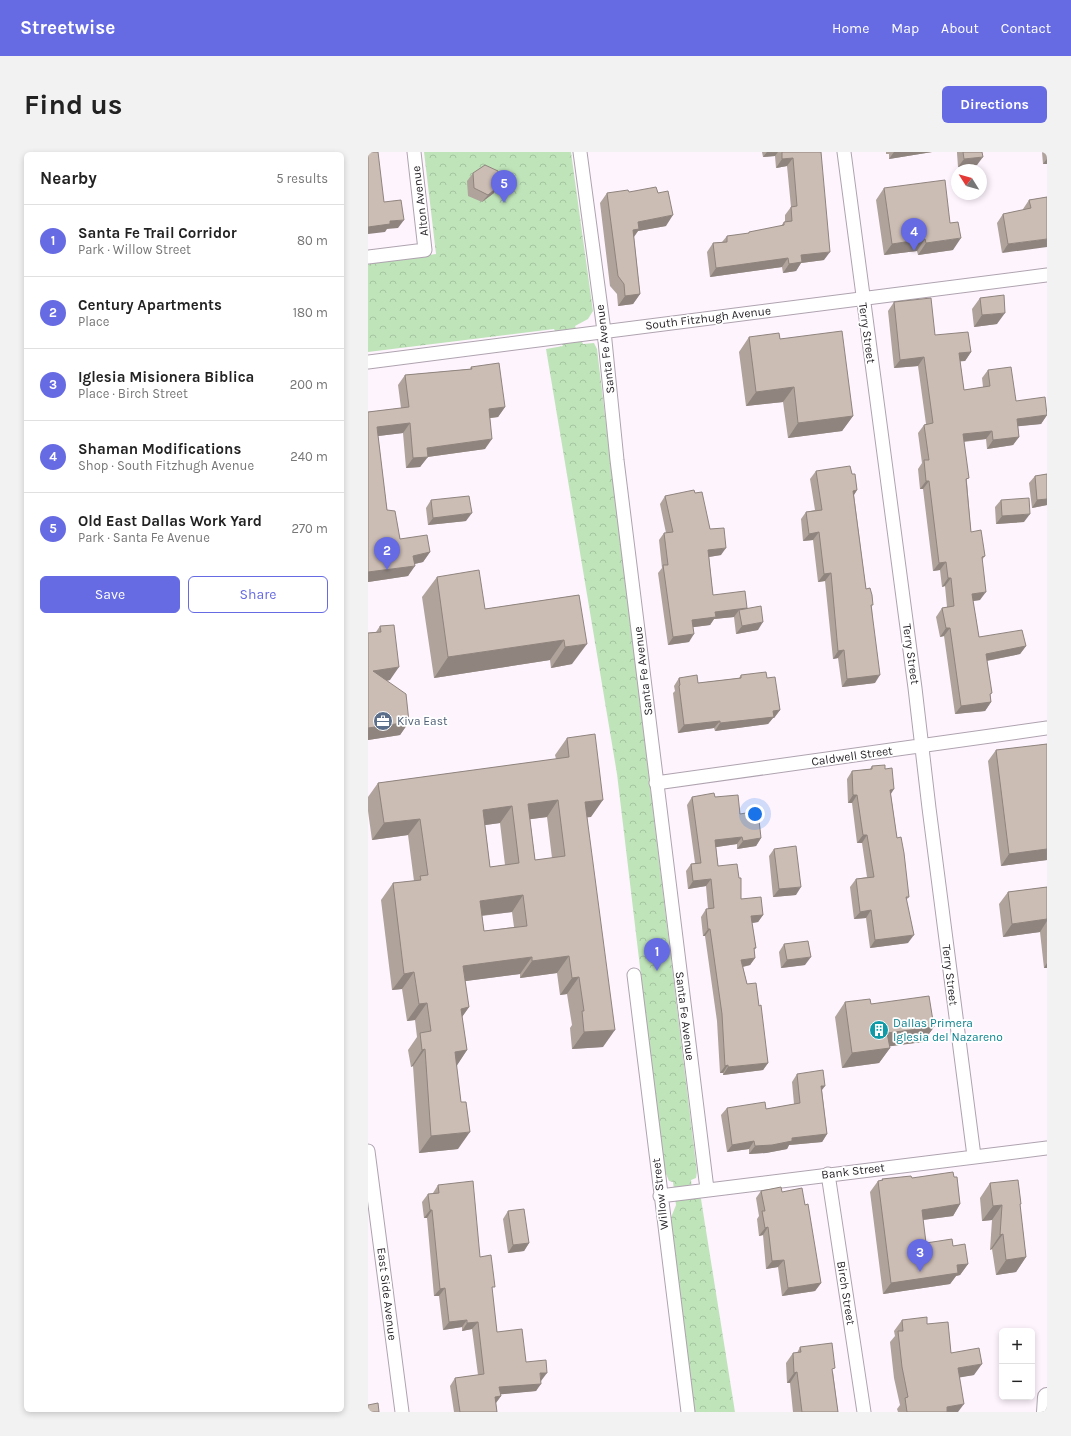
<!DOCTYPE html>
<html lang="en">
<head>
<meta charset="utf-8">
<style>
  body { margin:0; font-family:Karla,sans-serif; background:#f2f2f2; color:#222 }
  .controls { position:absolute; right:12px; bottom:12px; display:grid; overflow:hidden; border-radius:6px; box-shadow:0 2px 6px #0003 }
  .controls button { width:36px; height:36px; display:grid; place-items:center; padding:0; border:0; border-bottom:1px solid #e0e0e0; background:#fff; color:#222; font:20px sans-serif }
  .compass { position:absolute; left:583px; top:12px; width:36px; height:36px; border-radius:50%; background:#fff; box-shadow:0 2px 6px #0003; rotate:307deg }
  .you { position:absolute; left:387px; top:662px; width:14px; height:14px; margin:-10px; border:3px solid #fff; border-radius:50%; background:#1a73e8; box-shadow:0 0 0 6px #1a73e833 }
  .badge { display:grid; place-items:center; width:26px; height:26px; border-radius:50%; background:#666ae3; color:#fff; font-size:13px; font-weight:700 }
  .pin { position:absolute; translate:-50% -33px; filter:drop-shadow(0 1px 2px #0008) }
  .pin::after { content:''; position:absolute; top:21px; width:14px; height:12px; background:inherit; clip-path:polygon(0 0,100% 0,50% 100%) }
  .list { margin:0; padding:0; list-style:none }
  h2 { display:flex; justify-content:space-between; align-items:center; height:52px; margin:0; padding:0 16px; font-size:17px }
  h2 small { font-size:13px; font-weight:400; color:#767676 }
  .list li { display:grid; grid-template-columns:26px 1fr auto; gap:12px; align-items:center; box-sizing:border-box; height:72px; padding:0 16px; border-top:1px solid #e0e0e0 }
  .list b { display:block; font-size:15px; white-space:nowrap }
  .list p { margin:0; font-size:13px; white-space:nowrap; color:#767676 }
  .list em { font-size:13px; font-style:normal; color:#767676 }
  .actions { display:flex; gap:8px; padding:12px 16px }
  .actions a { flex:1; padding:9px 0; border:1px solid #666ae3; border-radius:6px; text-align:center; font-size:14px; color:#666ae3 }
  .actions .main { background:#666ae3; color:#fff }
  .map { position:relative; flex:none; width:679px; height:1260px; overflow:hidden; border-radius:6px }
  header { display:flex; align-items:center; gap:24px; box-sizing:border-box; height:56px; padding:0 20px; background:#666ae3; color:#fff }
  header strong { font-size:19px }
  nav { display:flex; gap:22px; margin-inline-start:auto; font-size:14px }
  .intro { display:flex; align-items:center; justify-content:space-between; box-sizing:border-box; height:96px; padding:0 24px }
  h1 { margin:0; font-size:28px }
  .button { padding:10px 18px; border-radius:6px; background:#666ae3; color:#fff; font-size:14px; font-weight:700 }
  main { display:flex; gap:24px; padding:0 24px }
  aside { flex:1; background:#fff; border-radius:6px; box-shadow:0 2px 6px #0003 }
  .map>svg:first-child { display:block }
  .park { fill:url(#park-crowns) }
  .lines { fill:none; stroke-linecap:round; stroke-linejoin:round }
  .minor-casing { stroke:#aea3af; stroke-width:15 }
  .secondary-casing { stroke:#aea3af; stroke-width:20 }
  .minor { stroke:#fff; stroke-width:13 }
  .secondary { stroke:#fff; stroke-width:18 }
  .wall { fill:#afa39b; fill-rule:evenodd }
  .shaded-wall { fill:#8f847e }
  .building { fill:#ccbdb4; stroke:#8f847e; fill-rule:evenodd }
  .labels { text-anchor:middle; stroke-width:3.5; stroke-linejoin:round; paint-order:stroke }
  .street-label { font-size:12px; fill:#2b272c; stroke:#fff }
  .service-label { font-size:12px; fill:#4e5e75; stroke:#fff; text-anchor:start }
  .culture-label { font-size:12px; fill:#0d838f; stroke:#fff; text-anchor:start }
</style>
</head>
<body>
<header>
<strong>Streetwise</strong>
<nav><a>Home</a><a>Map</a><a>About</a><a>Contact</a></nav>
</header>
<div class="intro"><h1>Find us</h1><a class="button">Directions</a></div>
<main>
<aside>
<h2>Nearby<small>5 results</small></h2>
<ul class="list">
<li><span class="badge">1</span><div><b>Santa Fe Trail Corridor</b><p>Park · Willow Street</p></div><em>80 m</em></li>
<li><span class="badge">2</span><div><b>Century Apartments</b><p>Place</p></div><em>180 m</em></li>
<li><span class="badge">3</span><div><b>Iglesia Misionera Biblica</b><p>Place · Birch Street</p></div><em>200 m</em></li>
<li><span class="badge">4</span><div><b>Shaman Modifications</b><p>Shop · South Fitzhugh Avenue</p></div><em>240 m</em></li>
<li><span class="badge">5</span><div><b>Old East Dallas Work Yard</b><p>Park · Santa Fe Avenue</p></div><em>270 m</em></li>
</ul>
<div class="actions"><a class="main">Save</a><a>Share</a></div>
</aside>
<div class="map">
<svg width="679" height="1260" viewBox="0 0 679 1260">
  <defs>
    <pattern id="park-crowns" width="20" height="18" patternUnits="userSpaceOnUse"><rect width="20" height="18" fill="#c0e4ba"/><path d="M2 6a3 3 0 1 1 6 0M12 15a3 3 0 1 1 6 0" fill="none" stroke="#a5c4a0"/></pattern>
  </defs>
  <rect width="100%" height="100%" fill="#fef4fe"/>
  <path class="park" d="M56 0H203L225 159 220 167 207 174 215 192 226 191 229 197 329 1020 328 1026 323 1028 325 1045H332L333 1047 367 1260H326L302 1068 308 1053 305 1030 301 1029 296 1017 249 622 178 197 195 194 186 177 0 200V111L68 102Z"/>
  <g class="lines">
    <g class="minor-casing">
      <path id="minor" d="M212 0 236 179 249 308 339 1037
        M476 0 547 536 561 656 606 1004
        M0 105 57 98 46 0
        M0 210 679 123
        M288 631 679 576
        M266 823 320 1260
        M0 999 34 1260
        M460 1022 496 1260
        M292 1044 679 996"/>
    </g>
    <g class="secondary-casing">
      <path id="secondary" d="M678 1260 679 1245"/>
    </g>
    <use href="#minor" class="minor"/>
    <use href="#secondary" class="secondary"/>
  </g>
  <path class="wall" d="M394 0H453L456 108 433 111 428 119 415 121 414 115 342 125 339 100 345 91 354 90 359 84 380 82 381 80 413 74 416 70H417V63L423 55 419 14 408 16 407 4 395 5Z
    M518 0H564L521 7V2H518Z
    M589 0H614L609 13 590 15 589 1Z
    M674 0H679V14V12H675Z
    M105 21 126 41 114 50 100 44 99 29Z
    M516 36 585 98 550 103 549 99 516 103 508 48Z
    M261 40 298 74 270 79 266 85 272 142 265 152 250 154 249 142 242 134 232 51 239 41Z
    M679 45 634 101 629 71 635 62 655 58V57L661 48Z
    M612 146 629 172 606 175 604 157Z
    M526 150 567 183 603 200 597 209H592L596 238 615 235 614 226 620 218 648 249 679 263 673 272 650 274 651 285 645 293 619 297 618 287 596 290 599 330 603 380 617 404 614 408 612 448 605 449 611 485 658 494 652 502 619 509 623 550 617 559 587 562 576 484 572 485 568 465 574 456 579 455 577 434 574 435 572 418 565 419 555 337H552L550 317 554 311 550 281 556 273 558 272 550 214 526 216 520 159Z
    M381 185 412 187 485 264 474 279 420 286 415 250 378 254 371 200Z
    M103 215 137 255 130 265 122 266 117 297 59 305 52 315 38 316 35 281 10 284 19 358 32 387 62 400 55 410 46 412 40 424 0 430V260L33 256 30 233 37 223 102 217Z
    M448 319 484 322 489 338 486 343 498 437 504 455 507 531 474 535 470 506 465 507 457 429 450 430 445 388 435 389 433 367 438 360 447 358 442 327Z
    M679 322V353L664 356 661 331 667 324Z
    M327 341 353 403 341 405 345 443 379 456 390 478 368 482 366 465 346 467 342 473 325 475 321 490 300 493 290 421 294 416 291 388 296 381H298L292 352 297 344Z
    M63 348 98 369 60 373 58 356Z
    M633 348 656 370 628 372 627 355Z
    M69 425 117 457 211 443 204 512 183 516 182 508 66 526 54 445Z
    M12 474 22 528 19 529 41 570 32 583 0 588V481L8 480Z
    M373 523 399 526 412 558 406 566H405L400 572 347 579 346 576 310 581 305 541 307 539 306 534 311 526 330 531 371 526Z
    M199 586 223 665H219L235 895 204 897 202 876 204 873 199 842 192 843 189 821 152 826V822L97 829 101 855 94 865 99 898 88 914 90 997 51 1001 45 914 43 915 40 898 49 885 47 868 39 869 34 837 24 838 13 748 25 731 46 729 40 683 4 688 0 659V645L10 631 188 607 187 603ZM179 665 184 706 167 708 162 667ZM132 671 137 713 122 715 117 673ZM144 760 146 775 116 779 114 764Z
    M679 592V708L633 714 620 609 628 598Z
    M504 614 517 617 523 643 529 686 541 745 538 748 540 791 502 796 498 766 486 767 482 735 488 727 499 725 494 691H489L484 651H480L479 627 484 619 502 617Z
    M324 645H347L372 662 393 686 388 694 369 697V692L348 695 350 714 373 747 395 763 390 770 384 771 388 796 386 798 387 806 382 813 375 815 379 832 391 854 400 911 395 918 355 923V921H352L349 869 337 784H335L333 765 338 757H340L338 734 320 737 318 719 323 712 327 711 319 653Z
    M406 697 428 743 405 745 401 704Z
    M679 735V816H676L672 780 635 785 631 752 640 740Z
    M416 792 437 813 413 816 411 800Z
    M477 850 566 875 555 890 521 894 522 896 511 911 474 916 467 865Z
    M429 922 454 938 459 982 454 990 421 993 419 997 398 1001 381 1002V997L359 1000 353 963 359 956 398 957 426 952 424 930Z
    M544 1026 592 1052 585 1064 555 1068 558 1091 585 1094 600 1112 592 1123 588 1124 582 1132 515 1142 502 1040 510 1029H513L514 1027Z
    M622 1031 652 1054 658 1105 648 1120 628 1123 624 1097 622 1098 624 1068 614 1069 612 1046Z
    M70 1033 112 1105 124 1139 129 1180 158 1210 173 1229 168 1239 132 1242 133 1244 128 1251 129 1260H86L82 1234 87 1226 110 1223 104 1177 94 1179V1175L75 1178 71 1144H66L59 1066H56L54 1050 60 1042H65V1041Z
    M393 1039 414 1040 453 1131 447 1139 414 1144 410 1115 398 1117 395 1083 391 1084 389 1067 391 1064 388 1046Z
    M140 1059 161 1091 156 1099 140 1101 135 1067Z
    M534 1168 559 1172 583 1201 606 1223 592 1225 590 1260H530L529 1257 532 1253 526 1226 522 1190 527 1184 526 1179Z
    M432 1195 465 1220 470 1260H425L422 1231H419L418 1211 425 1201H429Z"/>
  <path class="shaded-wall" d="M399 0H410L407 4 395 5Z
    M526 0H564L521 7Z
    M615 5 609 13 590 15 596 7Z
    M425 6 419 14 408 16 414 7Z
    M679 7V12H675Z
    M132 33 126 41 114 50 120 43Z
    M305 63 298 74 270 79 264 87 258 88 270 70Z
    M36 68 30 76 19 77 17 80 0 82V75L22 69Z
    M593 86 585 98 550 103 558 91Z
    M557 87 549 99 516 103 524 92Z
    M679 87V95L634 101 640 92Z
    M462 100 456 108 433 111 428 119 415 121 421 112 433 103Z
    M420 106 414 115 342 125 348 116Z
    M272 142 265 152 250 154 257 144Z
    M637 161 629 172 606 175 614 163Z
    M603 200 597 209 585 210 591 201Z
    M556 205 550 214 526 216 532 208Z
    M426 235 415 250 378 254 388 240Z
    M137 255 130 265 114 267 121 257Z
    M679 263 673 272 643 275 649 267Z
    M485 264 474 279 420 286 430 271Z
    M42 271 35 281 2 285 9 275Z
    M624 279 618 287 589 290 595 282Z
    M651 285 645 293 619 297 625 288Z
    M124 287 117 297 52 306 60 305 52 315 38 316 45 306 59 296Z
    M558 329H561L555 337H552Z
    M489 338 484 346 485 339Z
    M679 347V353L664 356 669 348Z
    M104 361 98 369 60 373 65 366Z
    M662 362 656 370 628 372 634 364Z
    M451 380 445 388 435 389 441 382Z
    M358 396 353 403 334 406 340 398Z
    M62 400 55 410 38 414 45 404Z
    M578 410 572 418 565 419 571 411Z
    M47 414 40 424 0 430V420Z
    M463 421 457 429 450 430 456 422Z
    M580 426H583L577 434 574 435Z
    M618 440 612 448 598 450 604 442Z
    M379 456 371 458 366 465 346 467 342 473 319 476 324 468 347 460Z
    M395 470 390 478 368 482 374 474Z
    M578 476H582L576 484 572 485Z
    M326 482 321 490 300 493 305 485Z
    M196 488 182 508 66 526 80 505Z
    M219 492 204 512 183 516 197 495Z
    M658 494 652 502 612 510 618 502Z
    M476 498 470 506 465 507 470 499Z
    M31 515 22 528 0 531 5 519Z
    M512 523 507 531 474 535 479 527Z
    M623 550 617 559 587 562 593 554Z
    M412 558 406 566H405L400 572 347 579 352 571Z
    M352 569 346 576 310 581 316 573Z
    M41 570 32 583 0 588V576Z
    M526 637 521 645 522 638Z
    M485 643H489L484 651H480Z
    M190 648 179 665 149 669 160 652Z
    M235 648 223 665 206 667 217 650Z
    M144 654 132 671 103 675 115 658Z
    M52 667 40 683 4 688 16 671Z
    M495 683H499L494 691H489Z
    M374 685 369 692 342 696 347 688Z
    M393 686 388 694 369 697 375 689Z
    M679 697V708L633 714 641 702Z
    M343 727 338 734 320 737 325 729Z
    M433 735 428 743 405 745 411 737Z
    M155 743 144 760 100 765 112 749Z
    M503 758 498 766 486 767 492 760Z
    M395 763 390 770 378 772 383 764Z
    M679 767V769L672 780 635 785 644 772Z
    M340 777H342L337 784H335Z
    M546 783 540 791 502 796 507 788Z
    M201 804 189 821 152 826 164 809Z
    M164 805 152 822 83 831 95 814Z
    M443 805 437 813 413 816 419 808Z
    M387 806 382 813 368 816 373 808Z
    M679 811V816H676Z
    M46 820 34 837 24 838 36 822Z
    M211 825 199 842 192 843 204 826Z
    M59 851 47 868 39 869 51 852Z
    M101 855 89 872 93 857Z
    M566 875 555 890 509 896 519 881Z
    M247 878 235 895 204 897 216 880Z
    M522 896 511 911 474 916 484 901Z
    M57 897 45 914 43 915 54 898Z
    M99 898 88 915 87 900Z
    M400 911 395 918 355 923 360 915Z
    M360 913 355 921H352L357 914Z
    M453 934H457L451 942Z
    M102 980 90 997 51 1001 63 984Z
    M459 982 454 990 421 993 419 997 398 1001 381 1002 387 994 424 986Z
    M386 989 381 997 359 1000 364 993Z
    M592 1052 585 1064 546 1069 554 1058Z
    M634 1053 624 1068 614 1069 625 1054Z
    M62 1058H64L59 1066H56Z
    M400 1075 395 1083 391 1084 397 1076Z
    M635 1082 624 1097 622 1098 632 1083Z
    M161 1091 156 1099 140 1101 145 1093Z
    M658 1105 648 1120 628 1123 638 1108Z
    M416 1108 410 1115 398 1117 404 1109Z
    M600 1112 592 1123 588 1124 582 1132 515 1142 523 1131 589 1113Z
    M453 1131 447 1139 414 1144 420 1136Z
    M77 1136 71 1144H66L72 1137Z
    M99 1168 94 1175 75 1178 81 1170Z
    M110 1170 104 1177 94 1179 99 1171Z
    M614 1212 606 1223 583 1227 590 1216Z
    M429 1220 422 1231H419L426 1221Z
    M172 1221H179L173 1229Z
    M173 1232 168 1239 126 1243 131 1235Z
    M133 1244 127 1252V1245Z
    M596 1252 590 1260H575L579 1255Z"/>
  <path class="building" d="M0 0H10L16 50 33 48 36 68 22 69V72L0 75Z
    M414 0H453L462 100 433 103 434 110 421 112 420 106 348 116 345 91 359 90V84L381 81V80L416 73V70L424 69 423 55 429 54 425 6 414 7Z
    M595 0H614L615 5 596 7Z
    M117 13 130 19 132 33 120 43 106 36 105 21Z
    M577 28 582 71 590 70 593 86 558 91 557 87 524 92 516 36Z
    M288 35 290 41 300 39 305 63 270 70 271 77 265 78 272 142 257 144 256 132 250 124 239 41 260 38 261 40Z
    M679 45V87L640 92 635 62 663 56 661 48Z
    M636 143 637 161 614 163 612 146Z
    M563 146 567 183 600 180 603 200 591 201 596 238 622 234 620 218 643 215 648 249 677 245 679 263 649 267 651 285 625 288 624 279 595 282 601 326 598 327 603 380 613 378 617 404 614 405 618 440 604 442 611 485 654 478 658 494 618 502 624 541 622 542 623 550 593 554 582 476H578L574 456 586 454 583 426H580L578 410 571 411 561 329H558L556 308H561L556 273 565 271 556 205 532 208 526 150Z
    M474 179 485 264 430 271 426 235 388 240 381 185 411 181 412 187Z
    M131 211 137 255 121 257 124 287 59 296 60 305 45 306 42 271 9 275 19 358 27 359 32 387 59 383 62 400 45 404 47 414 0 420V260L41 255 37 223 104 217 103 215Z
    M482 314 484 322H487L489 338 485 339 498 437 502 436 504 443 505 453H503L512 523 479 527 476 498 470 499 463 421 456 422 451 380 441 382 438 360 454 358 448 319Z
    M679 322V347L669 348 667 324Z
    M326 338 327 341 334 340 342 377 356 376 358 396 340 398 345 443 377 439 379 456 347 460 348 465 324 468 326 482 305 485 295 413H300L296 381 305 380 297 344Z
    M101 344 104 361 65 366 63 348Z
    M661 346 662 362 634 364 633 348Z
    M111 418 117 457 211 443 219 492 197 495 196 488 80 505 69 425Z
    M393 454 395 470 374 474 371 458Z
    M26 473 31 515 5 519 38 542 41 570 0 576V481L13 480 12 474Z
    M398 520 399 526 407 525 412 558 405 559 406 565 352 571V569L316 573 311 534 312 533 311 526 329 523 330 531 373 526V523Z
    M227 582 235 648 217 650 247 878 216 880 214 859H216L211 825 204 826 201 804 164 809V805L95 814 101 855 93 857 99 898 87 900 93 950H98L102 980 63 984 57 897 54 898 52 881 63 879 59 851 51 852 46 820 36 822 25 731 53 728 52 724 60 723 52 667 16 671 10 631 201 605 199 586ZM190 648 197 704 167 708 160 652ZM144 654 151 711 122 715 115 658ZM155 743 159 774 116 779 112 749Z
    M679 592V697L641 702 628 598Z
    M517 613V617L524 616 526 637 522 638 529 686 533 685 536 701 541 745H538L546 783 507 788 503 758 492 760 488 727 506 725 499 683H495L489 643H485L484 619 504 617V614Z
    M346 641 347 645 370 643 372 662 390 659 393 686 375 689 374 685 347 688 350 714 369 712 371 726H373V747L393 745 395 763 383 764 388 796H386L387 806 373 808 379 832 388 831 391 854 393 853 400 911 360 915V913L357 914 354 862 342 777H340L338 757 346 756 343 727 325 729 323 712 333 711 324 645Z
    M428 694 433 735 411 737 406 697Z
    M679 735V767L644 772 640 740Z
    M440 789 443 805 419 808 416 792Z
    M561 844 566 875 519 881 522 896 484 901 477 850 502 847 503 852Z
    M455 918 457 934H453L459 982 424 986V989L404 993 387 994 386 989 364 993 359 956 397 950 398 957 432 951 429 922Z
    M585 1020 586 1025H589L592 1052 554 1058 558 1091 584 1087 585 1094 597 1092 600 1112 589 1113 590 1121 523 1131 510 1029 515 1028 514 1027 543 1024 544 1026Z
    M650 1028 653 1052H652L658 1105 638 1108 635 1082 632 1083 634 1053 625 1054 622 1031Z
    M105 1029 112 1105 123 1103 127 1135H124L129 1180 154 1177 158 1210 178 1208 179 1221H172L173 1232 131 1235 133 1244 127 1245 129 1260H92L87 1226 116 1222 110 1170 99 1171V1168L81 1170 77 1136 72 1137 64 1058H62L60 1042 71 1041 70 1033Z
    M413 1035 414 1040 434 1036 437 1053 440 1052 453 1131 420 1136 416 1108 404 1109 400 1075 397 1076 394 1059H397L393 1039Z
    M156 1057 161 1091 145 1093 140 1059Z
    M559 1165V1172L580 1170 583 1201 611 1196 614 1212 590 1216 596 1252 579 1255V1260H539L537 1246 540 1245 534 1215 530 1179H535L534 1168Z
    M464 1191 467 1216 464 1217 470 1260H434L429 1220 426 1221 425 1201 433 1200 432 1195Z
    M10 1251 11 1260H0V1253Z"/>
  <defs>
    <g id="office-disc" transform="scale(1)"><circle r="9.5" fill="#5c6f8a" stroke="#fff"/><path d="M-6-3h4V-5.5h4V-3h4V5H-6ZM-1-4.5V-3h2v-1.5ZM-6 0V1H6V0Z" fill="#fff"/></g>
    <g id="building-disc" transform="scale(1)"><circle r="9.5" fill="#0f9aa8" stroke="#fff"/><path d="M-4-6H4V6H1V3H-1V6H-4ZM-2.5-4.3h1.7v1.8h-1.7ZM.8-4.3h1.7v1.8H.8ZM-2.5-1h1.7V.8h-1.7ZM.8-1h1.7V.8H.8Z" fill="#fff"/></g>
  </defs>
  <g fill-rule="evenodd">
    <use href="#office-disc" x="15" y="569"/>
    <use href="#building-disc" x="511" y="878"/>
  </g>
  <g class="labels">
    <g class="street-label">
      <text transform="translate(52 49) rotate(-97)" y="4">Alton Avenue</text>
      <text transform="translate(340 166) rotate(-7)" y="4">South Fitzhugh Avenue</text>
      <text transform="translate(499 181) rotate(82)" y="4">Terry Street</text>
      <text transform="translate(237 197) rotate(-97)" y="4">Santa Fe Avenue</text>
      <text transform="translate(543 502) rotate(82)" y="4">Terry Street</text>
      <text transform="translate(275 519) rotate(-97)" y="4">Santa Fe Avenue</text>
      <text transform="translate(484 604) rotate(-8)" y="4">Caldwell Street</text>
      <text transform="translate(582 823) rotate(83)" y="4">Terry Street</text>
      <text transform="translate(317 864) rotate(83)" y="4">Santa Fe Avenue</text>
      <text transform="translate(485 1019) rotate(-7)" y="4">Bank Street</text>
      <text transform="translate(292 1042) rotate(-97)" y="4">Willow Street</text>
      <text transform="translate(478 1141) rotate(81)" y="4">Birch Street</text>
      <text transform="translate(19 1142) rotate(83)" y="4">East Side Avenue</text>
    </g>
    <g class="service-label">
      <text x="29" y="573">Kiva East</text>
    </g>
    <g class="culture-label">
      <text x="525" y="875">Dallas Primera<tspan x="525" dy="14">Iglesia del Nazareno</tspan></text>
    </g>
  </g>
</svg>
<div class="controls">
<button>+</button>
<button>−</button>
</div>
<svg class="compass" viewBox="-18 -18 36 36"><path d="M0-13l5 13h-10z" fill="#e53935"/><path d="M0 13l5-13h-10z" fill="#767676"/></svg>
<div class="you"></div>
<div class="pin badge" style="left:289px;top:819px">1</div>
<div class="pin badge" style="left:19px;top:418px">2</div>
<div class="pin badge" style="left:552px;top:1120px">3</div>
<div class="pin badge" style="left:546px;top:99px">4</div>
<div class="pin badge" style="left:136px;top:51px">5</div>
</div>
</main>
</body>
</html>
